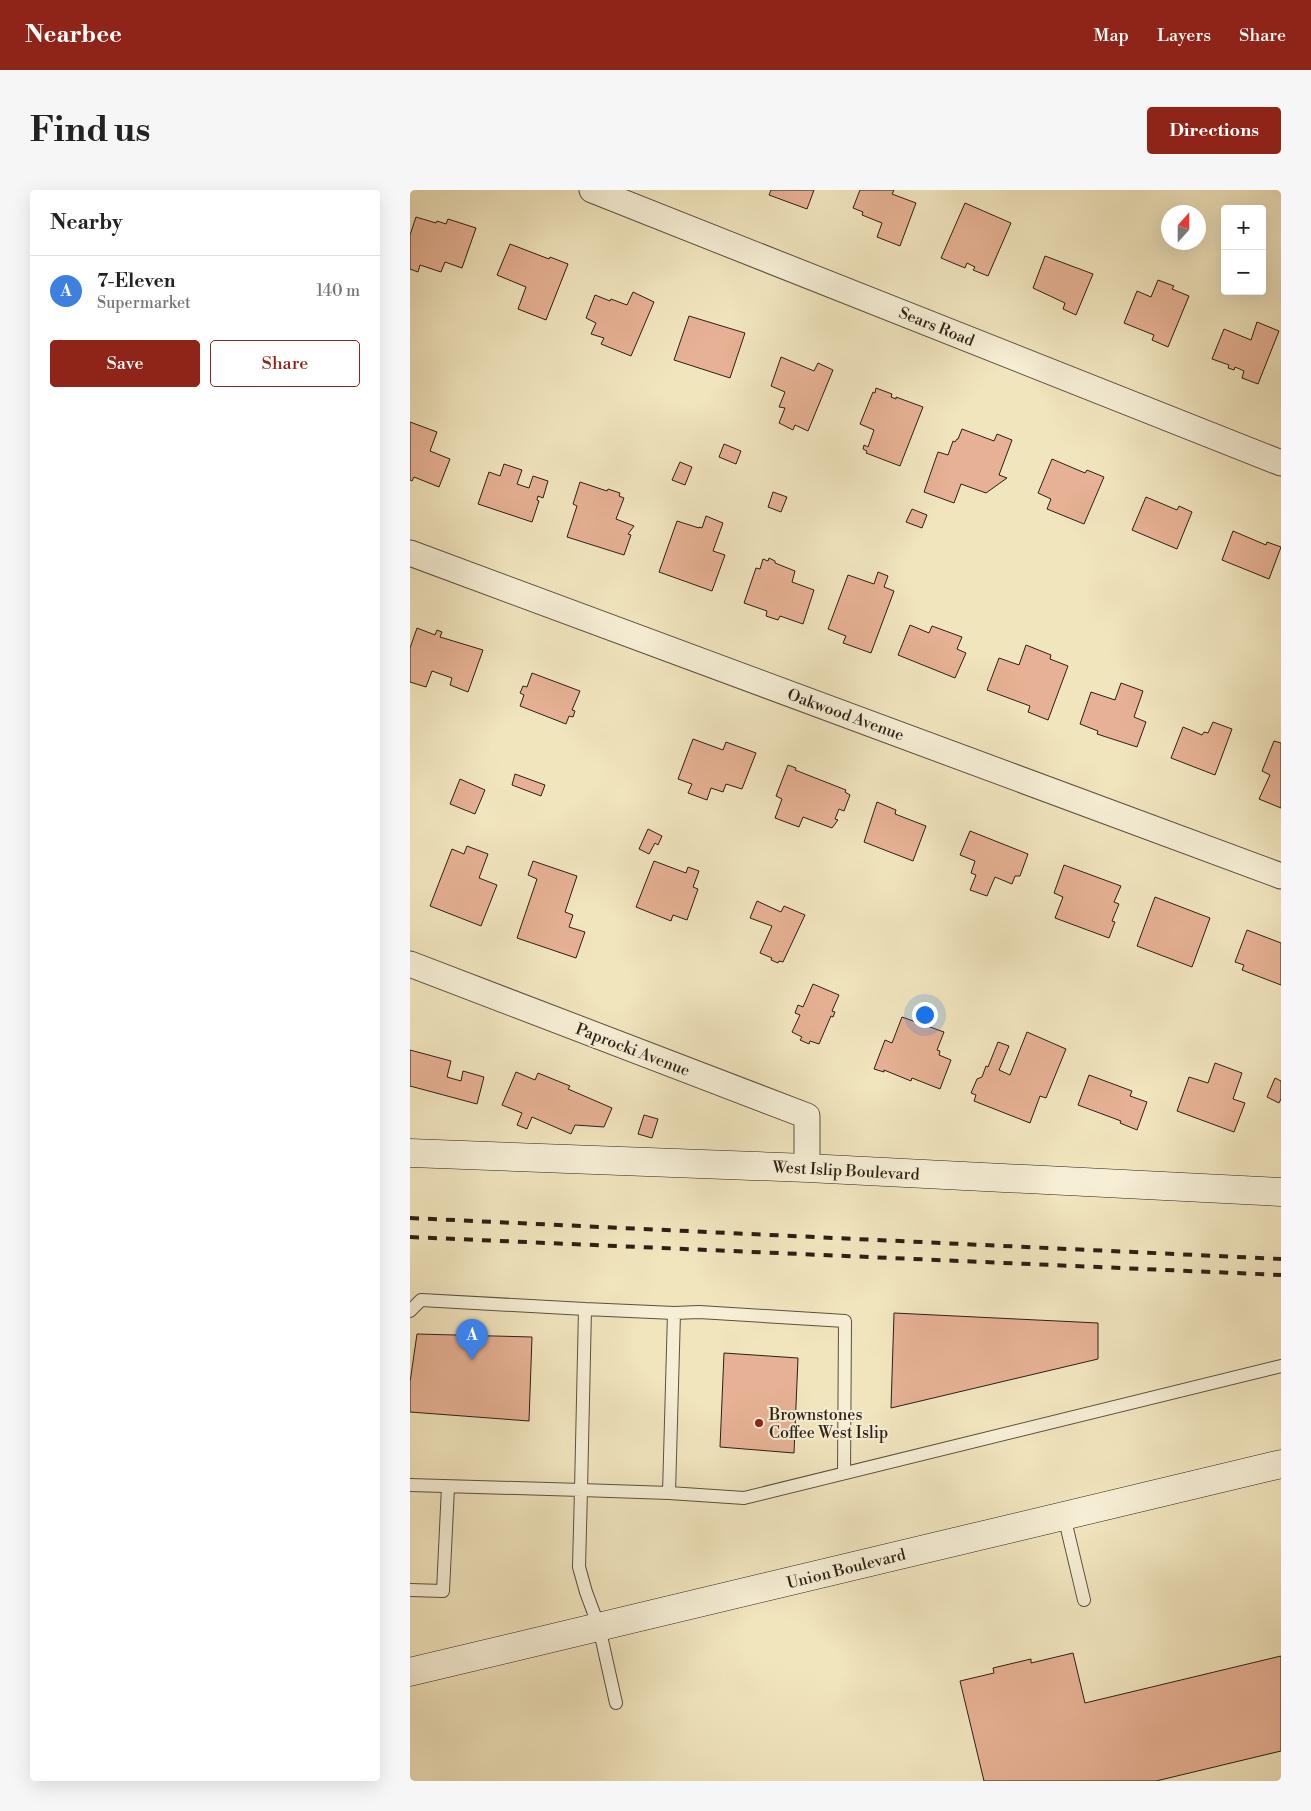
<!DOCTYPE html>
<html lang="en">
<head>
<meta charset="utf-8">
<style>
  body { margin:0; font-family:"Libre Bodoni",serif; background:#f6f6f6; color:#222 }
  .controls { position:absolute; right:15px; top:15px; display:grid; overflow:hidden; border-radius:5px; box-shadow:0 5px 20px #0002 }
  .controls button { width:45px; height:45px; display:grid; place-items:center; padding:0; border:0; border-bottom:1px solid #e0e0e0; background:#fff; color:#222; font:25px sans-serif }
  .compass { position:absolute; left:751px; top:15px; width:45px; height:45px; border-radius:50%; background:#fff; box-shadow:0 5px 20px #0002; rotate:21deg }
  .you { position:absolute; left:514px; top:824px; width:18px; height:18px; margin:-12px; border:4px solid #fff; border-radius:50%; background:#1a73e8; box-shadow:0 0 0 8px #1a73e833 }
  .badge { display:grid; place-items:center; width:32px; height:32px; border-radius:50%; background:#8f2418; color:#fff; font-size:16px; font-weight:700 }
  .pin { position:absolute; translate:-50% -41px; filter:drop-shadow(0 1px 2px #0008) }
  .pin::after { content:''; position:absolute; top:26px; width:18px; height:15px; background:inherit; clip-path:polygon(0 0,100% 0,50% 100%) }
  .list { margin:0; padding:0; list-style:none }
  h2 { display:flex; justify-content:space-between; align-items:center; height:65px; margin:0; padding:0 20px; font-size:21px }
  h2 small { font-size:16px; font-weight:400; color:#767676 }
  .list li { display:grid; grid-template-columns:32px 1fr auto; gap:15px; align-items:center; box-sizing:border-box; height:70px; padding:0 20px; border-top:1px solid #e0e0e0 }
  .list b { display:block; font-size:19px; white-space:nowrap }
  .list p { margin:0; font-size:16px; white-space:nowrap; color:#767676 }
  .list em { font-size:16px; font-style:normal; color:#767676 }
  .actions { display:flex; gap:10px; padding:15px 20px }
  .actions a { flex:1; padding:11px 0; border:1px solid #8f2418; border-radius:5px; text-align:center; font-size:18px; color:#8f2418 }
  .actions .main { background:#8f2418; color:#fff }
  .map { position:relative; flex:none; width:871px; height:1591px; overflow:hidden; border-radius:5px }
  header { display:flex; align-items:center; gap:30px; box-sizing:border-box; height:70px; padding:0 25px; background:#8f2418; color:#fff }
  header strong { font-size:24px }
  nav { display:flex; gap:28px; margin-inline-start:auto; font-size:18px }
  .intro { display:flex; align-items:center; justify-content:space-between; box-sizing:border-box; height:120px; padding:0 30px }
  h1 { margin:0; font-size:35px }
  .button { padding:12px 22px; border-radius:5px; background:#8f2418; color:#fff; font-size:18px; font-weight:700 }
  main { display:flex; gap:30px; padding:0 30px }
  aside { flex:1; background:#fff; border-radius:5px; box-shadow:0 5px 20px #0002 }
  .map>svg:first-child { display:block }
  .building { fill:#e6b194; stroke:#2c1f14 }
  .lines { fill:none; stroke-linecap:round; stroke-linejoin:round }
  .lane-casing { stroke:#5d503e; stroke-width:14 }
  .street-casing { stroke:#5d503e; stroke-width:27 }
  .secondary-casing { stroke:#2c1f14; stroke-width:29 }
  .lane { stroke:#f6eed5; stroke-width:12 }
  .street { stroke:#f6eed5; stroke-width:25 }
  .secondary { stroke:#f6eed5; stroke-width:28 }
  .rail { stroke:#2c1f14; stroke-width:4; stroke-dasharray:9 9; stroke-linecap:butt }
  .poi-dot { fill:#8f2418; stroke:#f6eed5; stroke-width:2 }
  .labels { text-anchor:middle; stroke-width:4; stroke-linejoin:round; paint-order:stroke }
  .street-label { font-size:16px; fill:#2c1f14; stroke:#f6eed5 }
  .poi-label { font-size:16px; fill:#2c1f14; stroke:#f6eed5; text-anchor:start }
</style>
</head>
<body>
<header>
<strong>Nearbee</strong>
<nav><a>Map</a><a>Layers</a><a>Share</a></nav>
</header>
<div class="intro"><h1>Find us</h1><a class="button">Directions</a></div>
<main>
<aside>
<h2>Nearby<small></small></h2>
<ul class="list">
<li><span class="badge" style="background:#3f7fe0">A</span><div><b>7-Eleven</b><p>Supermarket</p></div><em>140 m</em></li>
</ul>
<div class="actions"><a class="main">Save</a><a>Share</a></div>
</aside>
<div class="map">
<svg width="871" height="1591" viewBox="0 0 871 1591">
  <rect width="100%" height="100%" fill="#f1e5be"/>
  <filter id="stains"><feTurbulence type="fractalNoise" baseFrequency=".004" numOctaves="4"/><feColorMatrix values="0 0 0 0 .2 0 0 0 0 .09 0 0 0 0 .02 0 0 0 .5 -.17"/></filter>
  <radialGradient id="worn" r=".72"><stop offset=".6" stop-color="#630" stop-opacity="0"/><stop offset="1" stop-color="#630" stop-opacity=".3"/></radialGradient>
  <path class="building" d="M361 0H404L397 19 359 5Z
    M450 0H484L482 4 506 13 490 56 467 47 472 33 452 25 453 22 443 18Z
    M555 13 601 33 578 86 563 80 565 77 557 73 555 78 531 68Z
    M6 27 26 33 27 31 36 34 38 29 66 38 52 78 35 72 31 82 10 75 8 82 0 79V45Z
    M100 54 139 69 140 67 158 74 136 130 108 119 116 97 87 85Z
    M635 66 683 84 666 125 653 119 655 113 623 98Z
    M748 90 764 96 762 99 779 106 758 157 742 150 744 145 714 133 727 101 741 107Z
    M223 102 244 112 221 166 191 154 194 148 181 144 186 133 176 128 185 105 200 111 201 109 217 115Z
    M279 126 335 143 320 188 264 170Z
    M847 132 869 141 848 194 832 188 834 181 825 177 824 180 818 178 819 175 802 169 814 139 841 150Z
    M371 167 404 181 408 173 423 180 398 241 385 235 383 240 369 233 375 218 369 217 375 202 361 196Z
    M466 198 482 204 481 207 486 209V207L513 217 490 276 456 263 457 261 453 259 454 255 458 257 464 240 450 234 463 202 465 203Z
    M0 232 27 242 20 261 40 269 29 297 4 287 2 291 0 290Z
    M552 239 584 251 587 244 602 250 589 285 597 288 576 303 551 294 544 313 514 302 528 262 538 265 543 251 545 252 547 249H548Z
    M314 254 331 261 326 274 309 267Z
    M642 269 675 283 677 280 694 287 674 334 637 319 641 309 628 303Z
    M270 272 282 277 275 295 262 290Z
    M94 274 112 280 107 294 119 298 123 286 138 291 133 308 128 306 127 310 129 311 122 332 68 314 79 282 90 286Z
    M170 292 197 301 198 299 210 303 209 306 214 308 206 329 224 336 218 344 221 345 214 365 157 347 167 316 163 314Z
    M363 302 377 307 371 322 358 317Z
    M736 307 767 320 769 316 782 322 767 359 722 340Z
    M502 319 517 325 512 338 496 332Z
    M296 326 313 333 303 361 315 365 302 401 249 382 267 331 289 338V337L292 338Z
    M823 341 856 355 857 352 871 357 859 389 812 370Z
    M359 368 365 371V373L385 381 382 392 404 400 393 434 370 426 368 430 356 426 357 421 334 413 346 378 350 379 353 369 358 371Z
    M468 382 478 386 474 397 484 401 461 463 433 453 436 446 418 439 438 385 464 394Z
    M500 435 519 443 522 436 552 447 547 459 556 463 545 488 488 465Z
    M7 438 25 445 27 440 32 442 30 447 73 460 58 502 40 495 42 488 22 481 16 497 0 492V458Z
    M616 455 641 465 640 469 658 476 638 530 618 522 620 516 577 500 589 468 609 475Z
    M122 483 170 501 162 520 165 521 163 527 159 526 156 534 110 516 114 505 110 503 113 496 117 497Z
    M711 493 733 501 724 527 736 532 727 557 687 544 688 541 670 534 681 502 705 510Z
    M803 532 822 539 805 585 761 568 773 537 792 545 794 542 798 543Z
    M283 549 313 560 316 552 346 563 332 599 316 594 313 602 301 598 297 610 278 603 282 594 268 589Z
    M864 551 871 553V618L849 609 860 585 852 581Z
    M378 575 386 578 385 580 436 600 435 602 440 605 434 621 429 619 425 629 428 630 422 638 393 627 389 637 365 628 372 609 366 606Z
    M105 584 135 595 131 606 102 595Z
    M50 589 75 600 65 624 40 614Z
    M467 612 486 620 485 624 516 636 503 671 454 652Z
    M238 639 252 646 248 655 245 653 239 664 229 659Z
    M560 641 618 664 610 686H605L602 694 585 687 577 706 560 700 566 685 561 683 565 671 550 665Z
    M57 656 78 664 69 688 87 695 71 736 20 716 42 659 54 664Z
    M123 671 167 686 155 722 163 725 159 737 175 742 166 768 107 748 127 689 118 685Z
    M244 671 276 683 278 677 289 681 283 697 288 699 277 730 263 725 261 731 226 717Z
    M654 675 711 696 704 712 709 714 702 731 705 732 699 748 645 728 653 707 644 703Z
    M745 707 800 728 782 777 727 756Z
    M347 711 371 722 374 716 395 725 373 772 369 771 368 773 361 770 362 768 350 763 362 736 340 728Z
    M837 740 871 753V795L832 780 834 775 825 772Z
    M403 794 429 805 422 821 425 822 423 827 421 826 409 854 400 851 399 854 390 850 392 847 382 842 390 825 385 823 388 815 393 817Z
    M492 827 534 842 527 860 530 861 529 865 541 870 530 899 502 888 501 891 474 880V882L464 879 475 850 482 853Z
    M617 842 656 859 636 908 630 906 620 933 564 911 566 905 561 903 567 889 572 887 576 876 578 877 588 852 599 856 589 880 600 885Z
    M0 860 41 871 37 887 51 891 53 881 74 887 67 914 0 896Z
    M805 873 832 883 823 909 835 913 824 942 767 921 779 887 798 893Z
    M106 882 125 890 128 883 160 896 158 899 202 918 194 937 165 935 161 944 122 927 117 939 107 935 112 923 92 915Z
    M679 885 722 901 720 906 737 912 727 940 710 933 711 931 668 915Z
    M865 888 871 891V909L869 913 857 907Z
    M234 925 248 929 242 948 228 944Z
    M484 1123 688 1133V1169L481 1218Z
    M7 1144 122 1147 119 1231 0 1222V1192Z
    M314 1163 388 1168 384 1263 310 1257Z
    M663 1463 675 1513 871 1466V1561L746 1591H574L550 1491 584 1483 583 1478 621 1469V1473Z"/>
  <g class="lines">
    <g class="lane-casing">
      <path id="lane" d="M0 1121 11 1110 175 1119
        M264 1123 289 1122 435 1131 434 1283
        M0 1295 171 1300 175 1119 264 1123 259 1303 171 1300 169 1377 176 1402 189 1437 206 1513
        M259 1303 334 1308 871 1176
        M654 1326 674 1410
        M0 1400 33 1401 38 1297"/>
    </g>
    <g class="street-casing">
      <path id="street" d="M182 0 871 273
        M0 363 871 686
        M0 774 397 926V978"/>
    </g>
    <g class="secondary-casing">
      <path id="secondary" d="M0 963 397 978 871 1002
        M0 1482 871 1274"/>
    </g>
    <use href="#lane" class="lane"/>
    <use href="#street" class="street"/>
    <use href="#secondary" class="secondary"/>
    <path class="rail" d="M0 1028 871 1069
      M0 1047 871 1085"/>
  </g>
  <circle class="poi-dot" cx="349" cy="1233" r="5"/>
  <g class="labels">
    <g class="street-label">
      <text transform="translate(527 136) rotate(22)" y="6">Sears Road</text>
      <text transform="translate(436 524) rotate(20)" y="6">Oakwood Avenue</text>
      <text transform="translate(223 859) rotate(21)" y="6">Paprocki Avenue</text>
      <text transform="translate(436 980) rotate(3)" y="6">West Islip Boulevard</text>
      <text transform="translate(436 1378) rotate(-14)" y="6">Union Boulevard</text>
    </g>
    <g class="poi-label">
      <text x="359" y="1230">Brownstones<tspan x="359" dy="18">Coffee West Islip</tspan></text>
    </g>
  </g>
  <rect width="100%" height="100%" filter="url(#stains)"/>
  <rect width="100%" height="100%" fill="url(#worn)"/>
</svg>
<div class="controls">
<button>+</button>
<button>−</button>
</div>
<svg class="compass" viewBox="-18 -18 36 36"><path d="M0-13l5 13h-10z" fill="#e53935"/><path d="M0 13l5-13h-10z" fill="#767676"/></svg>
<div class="you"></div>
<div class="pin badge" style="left:62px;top:1170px;background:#3f7fe0">A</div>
</div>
</main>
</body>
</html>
